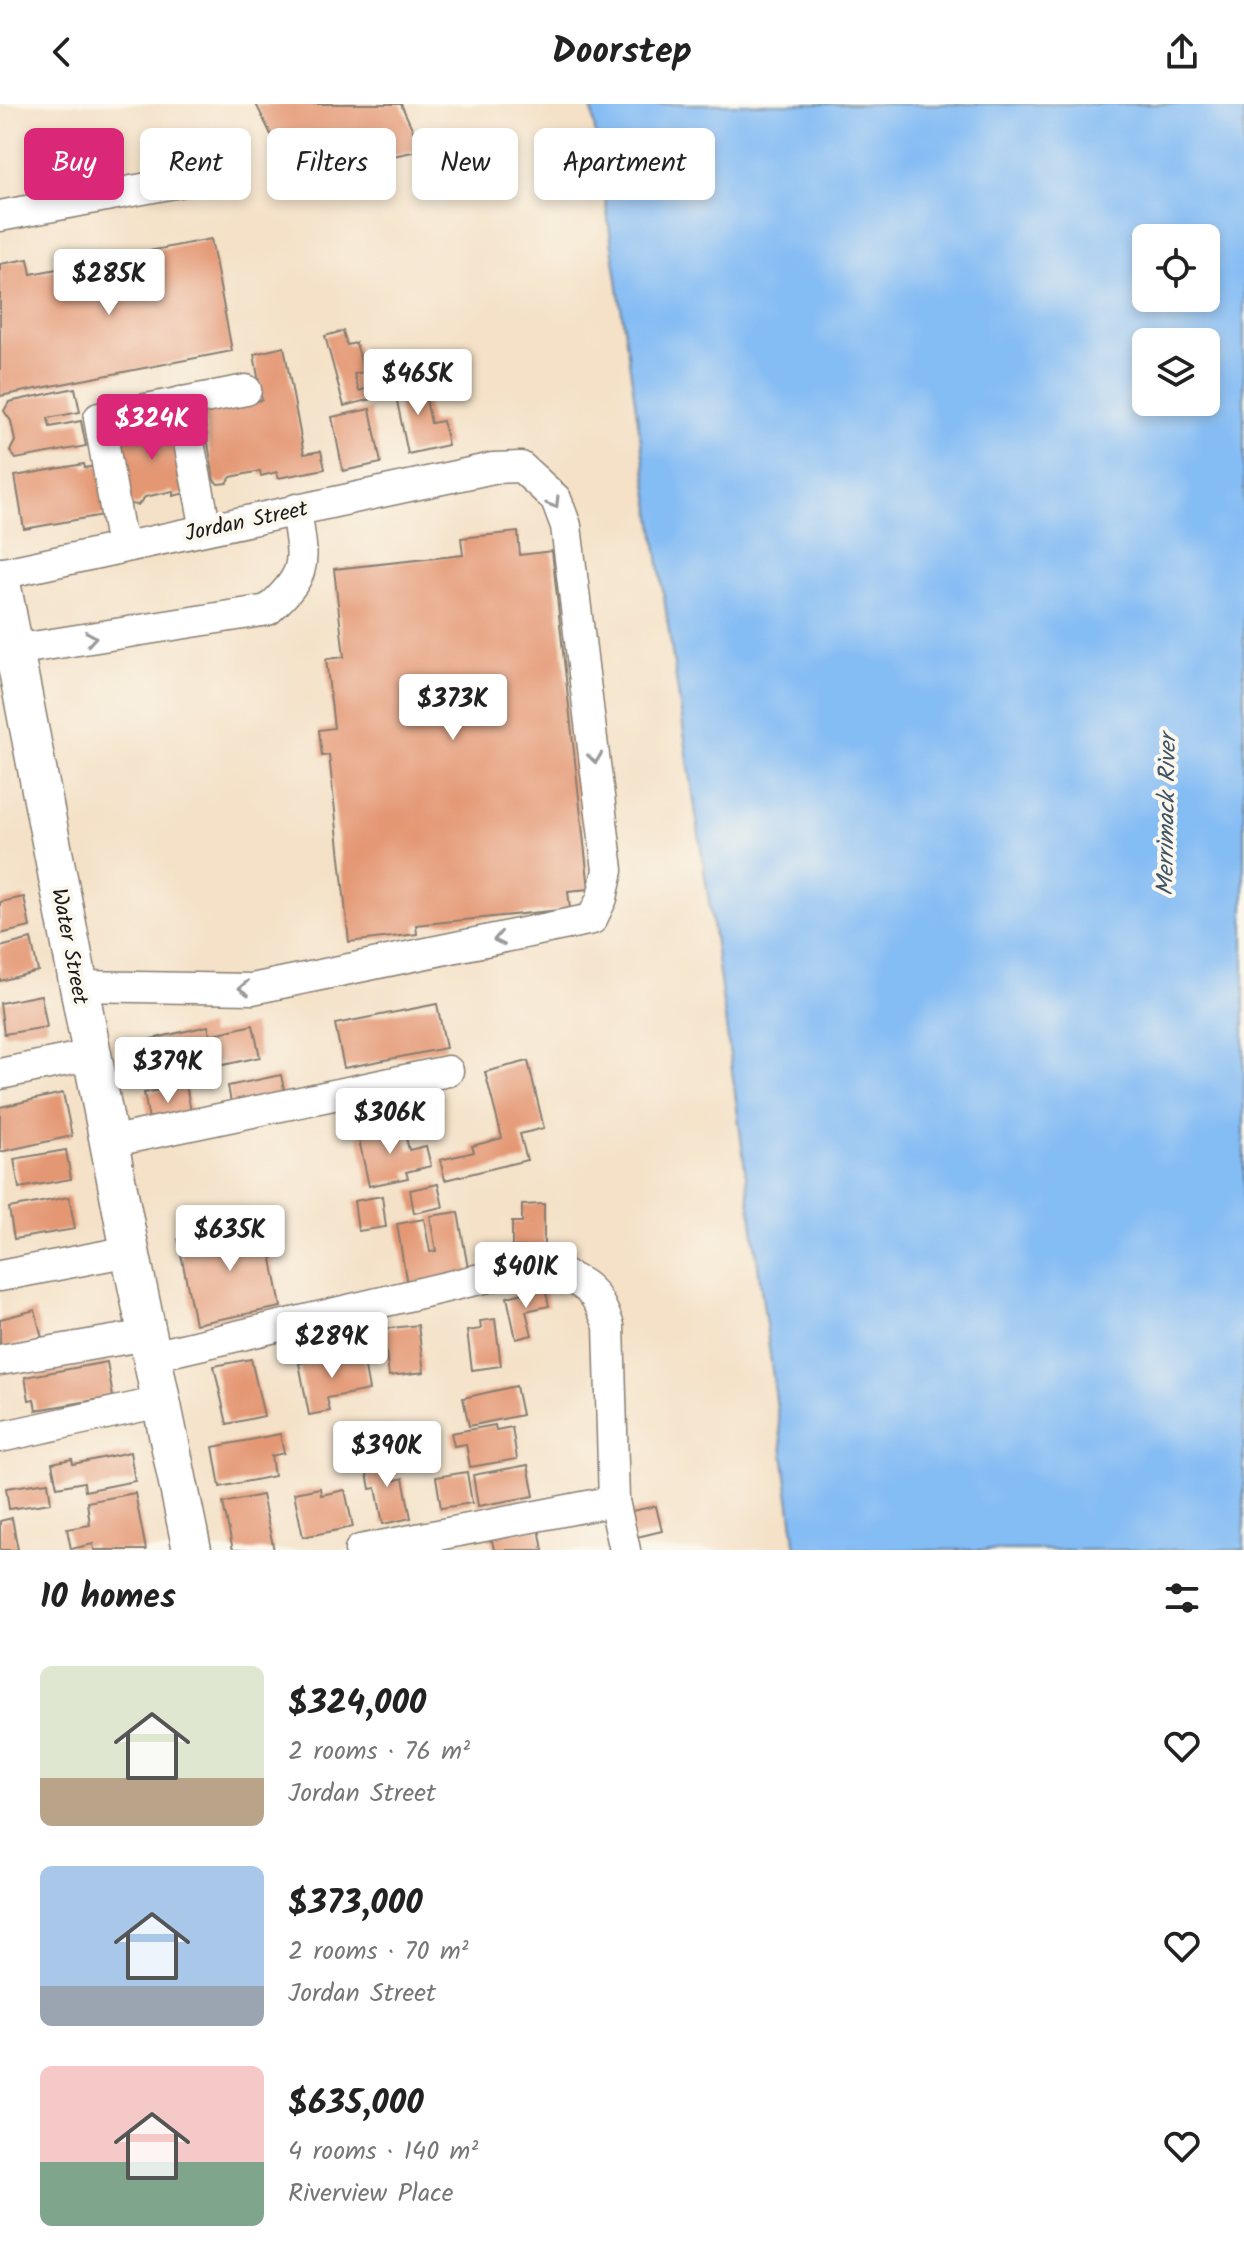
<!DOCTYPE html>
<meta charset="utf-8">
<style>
:root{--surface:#fff;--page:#f2f2f2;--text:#222;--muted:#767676;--accent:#db2777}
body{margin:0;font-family:Kalam,sans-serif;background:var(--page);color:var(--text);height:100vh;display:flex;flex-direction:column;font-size:30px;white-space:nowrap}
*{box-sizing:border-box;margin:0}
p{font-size:26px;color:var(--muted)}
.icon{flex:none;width:44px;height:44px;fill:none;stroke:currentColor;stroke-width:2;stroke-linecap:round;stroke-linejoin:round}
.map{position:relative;height:1446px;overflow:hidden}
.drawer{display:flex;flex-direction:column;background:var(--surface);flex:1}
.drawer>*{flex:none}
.hud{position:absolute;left:24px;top:24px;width:800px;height:72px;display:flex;gap:16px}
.buttons{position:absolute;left:1132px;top:120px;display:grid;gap:16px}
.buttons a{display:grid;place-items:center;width:88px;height:88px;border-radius:12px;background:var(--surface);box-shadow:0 4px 12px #0003;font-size:40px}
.price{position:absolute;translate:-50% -68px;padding:0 18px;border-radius:8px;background:#fff;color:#222;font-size:26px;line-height:52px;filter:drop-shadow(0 2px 4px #0008)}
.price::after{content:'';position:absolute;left:50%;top:48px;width:24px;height:18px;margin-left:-12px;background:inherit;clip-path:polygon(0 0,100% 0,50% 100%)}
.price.selected{background:var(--accent);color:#fff}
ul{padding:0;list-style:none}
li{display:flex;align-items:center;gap:24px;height:200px;padding:0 40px}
li span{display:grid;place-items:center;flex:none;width:224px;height:160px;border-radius:12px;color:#555}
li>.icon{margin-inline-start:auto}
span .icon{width:96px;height:96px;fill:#fffc;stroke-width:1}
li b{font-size:34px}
h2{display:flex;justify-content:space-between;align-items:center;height:96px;padding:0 40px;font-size:34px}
.tag{padding:0 28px;border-radius:12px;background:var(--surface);box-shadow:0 4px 12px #0003;font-size:28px;line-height:72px}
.tag.selected{background:var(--accent);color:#fff}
header{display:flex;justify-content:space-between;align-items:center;height:104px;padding:0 40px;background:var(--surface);font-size:36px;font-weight:700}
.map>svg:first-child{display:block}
.water{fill:#84bcf4;stroke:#506c88;stroke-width:2;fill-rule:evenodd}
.building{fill:#e49773}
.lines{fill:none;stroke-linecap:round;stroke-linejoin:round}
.minor-casing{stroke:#887e72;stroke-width:33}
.major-casing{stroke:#887e72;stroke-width:41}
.minor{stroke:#fff;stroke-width:30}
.major{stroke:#fff;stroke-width:38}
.oneway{stroke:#999}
.labels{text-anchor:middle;stroke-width:8;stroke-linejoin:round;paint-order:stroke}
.street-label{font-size:22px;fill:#1c1c1c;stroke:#fbf7ec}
.water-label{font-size:24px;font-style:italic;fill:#405468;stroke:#fbf7ec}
</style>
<header><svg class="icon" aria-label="back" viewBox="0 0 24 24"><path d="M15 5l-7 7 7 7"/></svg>Doorstep<svg class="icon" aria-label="share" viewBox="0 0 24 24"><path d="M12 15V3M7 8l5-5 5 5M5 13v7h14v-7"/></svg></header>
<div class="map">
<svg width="1244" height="1446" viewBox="0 0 1244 1446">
<rect width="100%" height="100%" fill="#fbf7ec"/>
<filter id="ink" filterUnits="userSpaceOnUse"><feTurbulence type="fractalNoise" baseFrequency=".0125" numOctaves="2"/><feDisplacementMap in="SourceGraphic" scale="16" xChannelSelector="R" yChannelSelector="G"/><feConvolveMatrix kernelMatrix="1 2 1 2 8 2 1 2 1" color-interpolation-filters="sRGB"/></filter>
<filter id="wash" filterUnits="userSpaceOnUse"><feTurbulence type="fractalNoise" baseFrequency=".006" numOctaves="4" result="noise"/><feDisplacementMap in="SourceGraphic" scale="32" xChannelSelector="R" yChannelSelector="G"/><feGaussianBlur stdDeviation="1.8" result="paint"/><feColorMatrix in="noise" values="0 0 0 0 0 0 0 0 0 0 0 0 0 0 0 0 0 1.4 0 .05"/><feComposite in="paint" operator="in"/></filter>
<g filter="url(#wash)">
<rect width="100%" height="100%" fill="#f4e1c7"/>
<path class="water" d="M591,0H1244V1446H796L714,832ZM1146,134H1206V194H1146ZM1146,238H1206V298H1146Z"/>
<g id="blocks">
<g class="building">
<polygon points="256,0 401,0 422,46 292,73"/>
<polygon points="211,135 232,247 0,292 0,160 28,155 31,170"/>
<polygon points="343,227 347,241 356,239 364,268 354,270 359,287 368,284 372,295 344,302 325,232"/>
<polygon points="284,243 304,350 321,347 325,365 278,374 277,368 261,372 260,367 231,373 227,379 218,380 214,376 203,308 262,296 254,250"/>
<polygon points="421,272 431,319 443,317 448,341 408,350 393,278"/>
<polygon points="75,284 80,308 48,314 50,323 81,317 86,342 16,355 10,347 15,337 11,317 4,307 9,298"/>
<polygon points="370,305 381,359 343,367 332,313"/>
<polygon points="176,318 190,388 173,392 173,387 145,393 138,401 130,400 127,396 115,329"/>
<polygon points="84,360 85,364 100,361 109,410 24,425 15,372"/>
<polygon points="518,428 520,451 552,447 589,785 568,787 570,805 416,821 417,830 349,838 329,651 322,652 319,626 334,624 326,555 344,553 334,465 463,451 461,434"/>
<polygon points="24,793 30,823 0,830 0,798"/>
<polygon points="31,835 38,867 0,877 0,843"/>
<polygon points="41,891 47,923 4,930 0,899"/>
<polygon points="437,900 446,944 344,964 335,920"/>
<polygon points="253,921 260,953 223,961 222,957 133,977 125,941 208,922 210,931"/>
<polygon points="528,957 544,1024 520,1030 527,1056 445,1076 440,1056 474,1048 472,1042 502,1034 485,968"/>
<polygon points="281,971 287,999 233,1010 228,982"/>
<polygon points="186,981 192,1013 150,1021 144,989"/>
<polygon points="63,989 72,1032 0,1048 0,1003"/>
<polygon points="403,1021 409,1046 426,1042 431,1062 406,1068 408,1074 369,1082 358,1031"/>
<polygon points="66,1046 71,1075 19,1084 14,1055"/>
<polygon points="438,1080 443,1103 414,1109 410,1086"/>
<polygon points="382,1092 386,1123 358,1127 354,1097"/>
<polygon points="69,1093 75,1125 14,1135 9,1104"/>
<polygon points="544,1100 544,1160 524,1160 524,1143 512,1143 512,1118 522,1118 522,1101"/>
<polygon points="458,1108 469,1170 407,1181 397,1120 424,1115 430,1148 436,1147 430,1112"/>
<polygon points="265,1118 281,1203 195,1220 178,1135"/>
<polygon points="545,1184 549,1202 526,1207 532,1231 516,1235 507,1193"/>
<polygon points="35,1206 42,1234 0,1244 0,1215"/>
<polygon points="495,1215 501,1262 472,1266 467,1227 481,1225 480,1217"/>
<polygon points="418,1221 424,1268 389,1272 383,1225"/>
<polygon points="362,1248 369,1286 327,1294 330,1307 309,1311 299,1259"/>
<polygon points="251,1255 264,1312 227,1320 214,1262"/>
<polygon points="107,1258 113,1293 36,1306 34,1295 29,1296 25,1273"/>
<polygon points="516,1282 522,1311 469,1322 463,1294"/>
<polygon points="495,1321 496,1326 512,1323 517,1355 470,1363 466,1340 454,1342 451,1329"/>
<polygon points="280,1330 284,1349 271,1352 274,1372 220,1383 213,1343"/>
<polygon points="130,1348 135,1377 85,1387 84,1378 57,1383 52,1359 72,1355 73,1360"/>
<polygon points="387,1349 393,1377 403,1374 411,1414 383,1420 376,1384 370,1385 364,1353"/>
<polygon points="528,1361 534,1392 478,1402 473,1371"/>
<polygon points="467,1368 472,1399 441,1404 436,1373"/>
<polygon points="48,1378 51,1399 9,1405 6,1384"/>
<polygon points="320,1384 321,1391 345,1386 353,1423 303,1433 294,1389"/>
<polygon points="135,1389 146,1446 94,1446 93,1440 71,1445 67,1425 90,1421 87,1398"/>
<polygon points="262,1391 274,1446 233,1446 223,1399"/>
<polygon points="656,1402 662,1427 633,1434 627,1408"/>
<polygon points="12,1414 18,1446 0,1446 0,1417"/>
<polygon points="539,1424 543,1446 494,1446 491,1432"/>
</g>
</g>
</g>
<g filter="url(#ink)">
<use href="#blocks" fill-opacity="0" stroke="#887e72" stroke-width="2"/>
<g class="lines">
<defs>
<g id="minor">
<polyline points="0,112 227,69"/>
<polyline points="181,298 206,425"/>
<polyline points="122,443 99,314 246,286"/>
<polyline points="0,470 493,364 521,363 556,395 566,422 608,766 602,794 592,815 252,885 79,882"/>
<path d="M14,546L268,506C311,467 303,458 296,405"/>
<polyline points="0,970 92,951"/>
<polyline points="109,1038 448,967"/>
<polyline points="0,1172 130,1147"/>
<path d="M152,1252L540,1161C581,1179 593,1177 609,1222L614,1397L625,1446"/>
<polyline points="0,1256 148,1231"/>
<polyline points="0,1333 161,1298"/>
<polyline points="360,1446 614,1397"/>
</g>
<polyline id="major" points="0,473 130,1147 192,1446"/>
</defs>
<use href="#minor" class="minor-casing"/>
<use href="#major" class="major-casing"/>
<use href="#minor" class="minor"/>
<use href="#major" class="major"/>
</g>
<defs><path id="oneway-chevron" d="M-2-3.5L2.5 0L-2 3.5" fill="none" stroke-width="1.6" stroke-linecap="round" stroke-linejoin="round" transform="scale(2)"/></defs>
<g class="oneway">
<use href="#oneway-chevron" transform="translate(554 399) rotate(59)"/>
<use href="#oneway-chevron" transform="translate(91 534) rotate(-9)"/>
<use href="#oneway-chevron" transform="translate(595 654) rotate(83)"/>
<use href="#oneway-chevron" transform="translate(499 835) rotate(168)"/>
<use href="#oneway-chevron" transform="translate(244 884) rotate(178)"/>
</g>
</g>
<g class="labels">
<g class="street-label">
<text transform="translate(246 416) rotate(-12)" y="8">Jordan Street</text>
<text transform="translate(71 842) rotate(79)" y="8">Water Street</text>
</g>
<g class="water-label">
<text transform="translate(1166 711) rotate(-89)" y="8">Merrimack River</text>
</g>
</g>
</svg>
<div class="buttons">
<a><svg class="icon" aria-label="locate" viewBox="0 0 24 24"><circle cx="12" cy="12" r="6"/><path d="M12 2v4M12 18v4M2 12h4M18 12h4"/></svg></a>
<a><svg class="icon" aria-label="layers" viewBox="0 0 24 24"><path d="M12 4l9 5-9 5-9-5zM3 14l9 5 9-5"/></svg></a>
</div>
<b class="price" style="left:109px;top:213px">$285K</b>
<b class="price" style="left:418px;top:313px">$465K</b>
<b class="price selected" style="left:152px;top:358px">$324K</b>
<b class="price" style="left:453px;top:638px">$373K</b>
<b class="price" style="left:168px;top:1001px">$379K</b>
<b class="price" style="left:390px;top:1052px">$306K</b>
<b class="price" style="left:230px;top:1169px">$635K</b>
<b class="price" style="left:526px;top:1206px">$401K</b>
<b class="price" style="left:332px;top:1276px">$289K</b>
<b class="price" style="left:387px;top:1385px">$390K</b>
<div class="hud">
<a class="tag selected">Buy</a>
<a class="tag">Rent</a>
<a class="tag">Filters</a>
<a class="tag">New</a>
<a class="tag">Apartment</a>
</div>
</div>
<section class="drawer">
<h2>10 homes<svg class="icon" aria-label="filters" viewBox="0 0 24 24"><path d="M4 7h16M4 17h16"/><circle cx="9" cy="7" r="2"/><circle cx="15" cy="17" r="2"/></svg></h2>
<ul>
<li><span style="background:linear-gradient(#dfe7d0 70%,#b9a48a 0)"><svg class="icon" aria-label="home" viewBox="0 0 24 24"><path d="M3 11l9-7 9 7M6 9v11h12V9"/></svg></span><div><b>$324,000</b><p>2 rooms · 76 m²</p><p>Jordan Street</p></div><svg class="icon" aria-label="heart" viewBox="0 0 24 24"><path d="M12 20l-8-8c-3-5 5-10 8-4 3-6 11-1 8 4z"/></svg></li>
<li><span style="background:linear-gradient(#a9c7e8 75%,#9aa5b1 0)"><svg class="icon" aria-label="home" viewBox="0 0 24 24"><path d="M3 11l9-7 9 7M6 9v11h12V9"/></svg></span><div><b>$373,000</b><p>2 rooms · 70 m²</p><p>Jordan Street</p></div><svg class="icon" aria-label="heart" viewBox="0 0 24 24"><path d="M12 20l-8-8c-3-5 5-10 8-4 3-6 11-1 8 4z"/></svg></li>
<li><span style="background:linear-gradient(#f6c9c9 60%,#7fa58c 0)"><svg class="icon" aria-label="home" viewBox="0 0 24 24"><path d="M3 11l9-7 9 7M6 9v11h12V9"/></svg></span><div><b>$635,000</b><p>4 rooms · 140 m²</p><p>Riverview Place</p></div><svg class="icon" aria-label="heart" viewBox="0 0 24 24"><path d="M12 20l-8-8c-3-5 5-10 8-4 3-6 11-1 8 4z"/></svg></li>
</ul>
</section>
